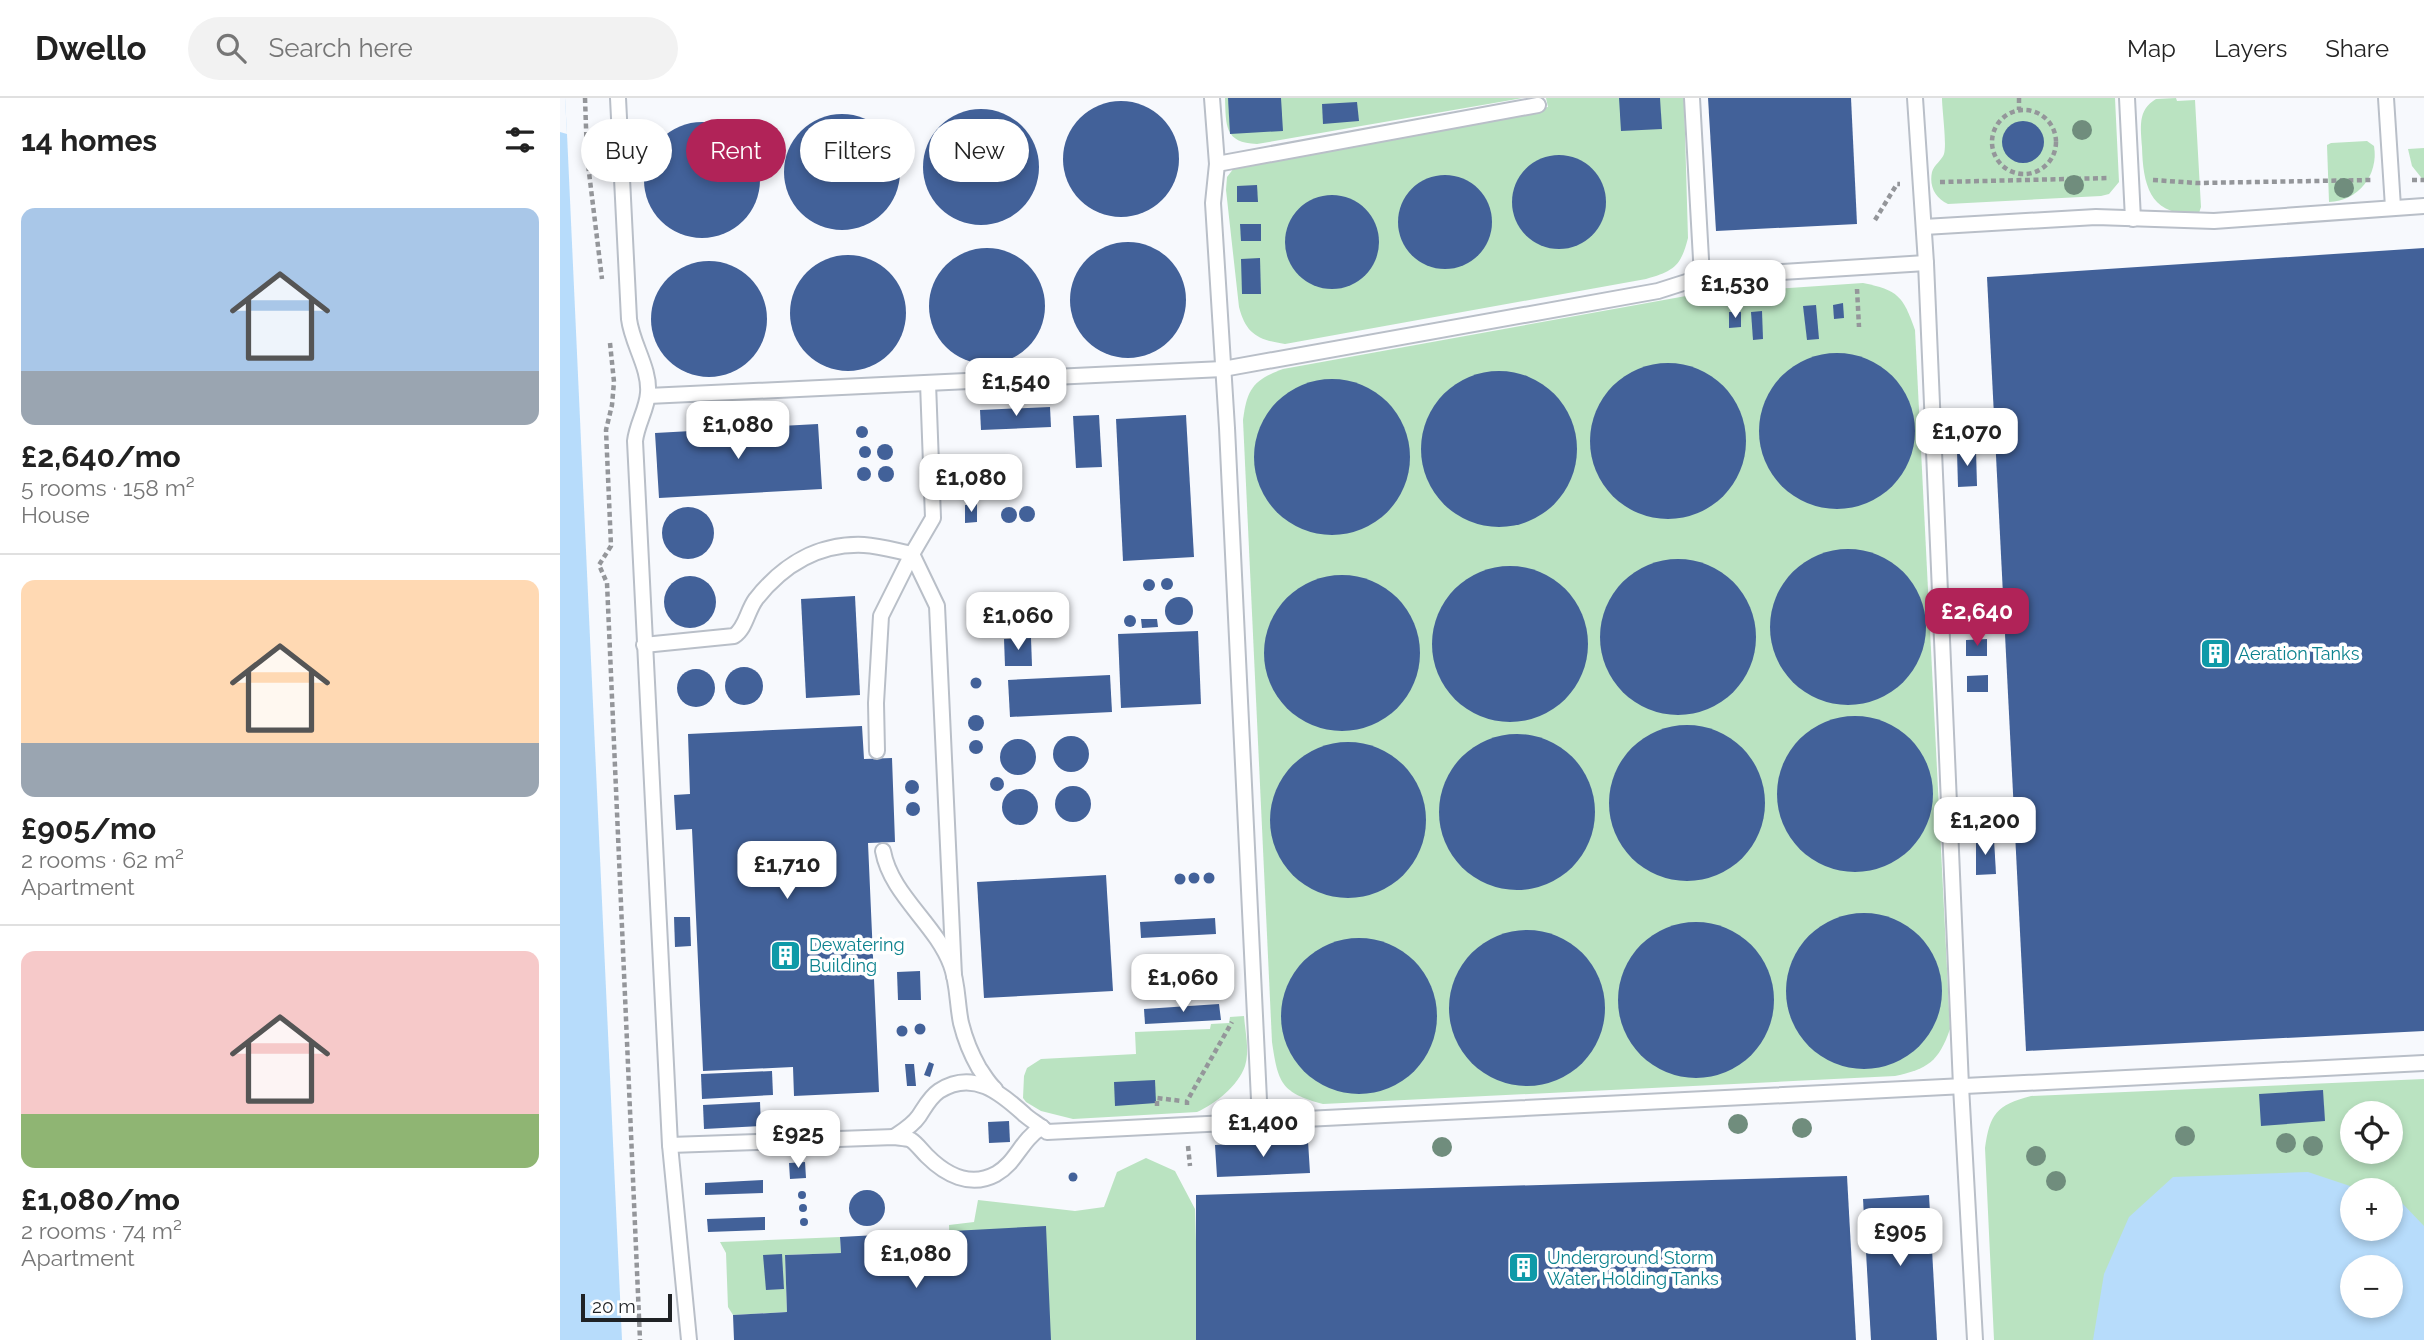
<!DOCTYPE html>
<meta charset="utf-8">
<style>
:root{--surface:#fff;--page:#f2f2f2;--text:#222;--muted:#767676;--line:#e0e0e0;--accent:#b12358}
body{margin:0;font-family:Raleway,sans-serif;background:var(--page);color:var(--text);height:100vh;display:flex;flex-direction:column;font-size:26px;white-space:nowrap}
*{box-sizing:border-box;margin:0}
p{font-size:23px;color:var(--muted)}
.icon{flex:none;width:38px;height:38px;fill:none;stroke:currentColor;stroke-width:2;stroke-linecap:round;stroke-linejoin:round}
.map{position:relative;flex:1;overflow:hidden}
.sheet{display:flex;flex-direction:column;background:var(--surface);width:560px}
.sheet>*{flex:none}
.hud{position:absolute;left:21px;top:21px;width:665px;height:63px;display:flex;gap:14px}
.buttons{position:absolute;left:1780px;top:1003px;display:grid;gap:14px}
.buttons a{display:grid;place-items:center;width:63px;height:63px;border-radius:50%;background:var(--surface);box-shadow:0 4px 10px #0003;font-size:35px}
.scale{position:absolute;left:21px;bottom:18px;width:91px;box-sizing:border-box;padding-left:7px;border:4px solid #1f2225;border-top:0;font-size:19px;line-height:24px;white-space:nowrap;color:#1f2225;-webkit-text-stroke:5px #fff;paint-order:stroke}
.price{position:absolute;translate:-50% -60px;padding:0 16px;border-radius:14px;background:#fff;color:#222;font-size:23px;line-height:46px;filter:drop-shadow(0 2px 4px #0008)}
.price::after{content:'';position:absolute;left:50%;top:42px;width:21px;height:16px;margin-left:-10px;background:inherit;clip-path:polygon(0 0,100% 0,50% 100%)}
.price.current{background:var(--accent);color:#fff}
ul{padding:0;list-style:none}
li{display:grid;align-content:center;gap:14px;height:371px;padding:0 21px}
li+li{border-top:2px solid var(--line)}
li span{display:grid;place-items:center;height:217px;border-radius:14px;color:#555}
li>.icon{margin-inline-start:auto}
span .icon{width:126px;height:126px;fill:#fffc;stroke-width:1}
li b{font-size:30px}
h2{display:flex;justify-content:space-between;align-items:center;height:84px;padding:0 21px;font-size:30px}
.chip{padding:0 24px;border-radius:32px;background:var(--surface);box-shadow:0 4px 10px #0003;font-size:24px;line-height:63px}
.chip.current{background:var(--accent);color:#fff}
header{display:flex;align-items:center;gap:42px;box-sizing:border-box;height:98px;padding:0 35px;background:var(--surface);border-bottom:2px solid var(--line)}
header strong{font-size:33px}
nav{display:flex;gap:38px;margin-inline-start:auto;font-size:24px}
.search{width:490px;height:63px;background:var(--page);display:flex;align-items:center;gap:18px;box-sizing:border-box;padding:0 24px;border-radius:38px;color:var(--muted);font-size:26px}
main{display:flex;flex:1;min-height:0}
.map>svg:first-child{display:block}
.green{fill:#bae3c1;fill-rule:evenodd}
.water{fill:#b7dcfb;fill-rule:evenodd}
.pier{fill:#f7f9fd}
.building{fill:#426199}
.lines{fill:none;stroke-linecap:round;stroke-linejoin:round}
.lane-casing{stroke:#b9bfc8;stroke-width:18}
.path{stroke:#94969a;stroke-width:4.5;stroke-dasharray:5 3.5;stroke-linecap:butt}
.lane{stroke:#fff;stroke-width:14}
.tree{fill:#708d7d}
.labels{text-anchor:middle;stroke-width:7;stroke-linejoin:round;paint-order:stroke}
.culture-label{font-size:18px;fill:#0d838f;stroke:#fff;text-anchor:start}
</style>
<header>
<strong>Dwello</strong>
<div class="search"><svg class="icon" aria-label="search" viewBox="0 0 24 24"><circle cx="10" cy="10" r="6"/><path d="M15 15l6 6"/></svg>Search here</div>
<nav><a>Map</a><a>Layers</a><a>Share</a></nav>
</header>
<main>
<section class="sheet">
<h2>14 homes<svg class="icon" aria-label="filters" viewBox="0 0 24 24"><path d="M4 7h16M4 17h16"/><circle cx="9" cy="7" r="2"/><circle cx="15" cy="17" r="2"/></svg></h2>
<ul>
<li><span style="background:linear-gradient(#a9c7e8 75%,#9aa5b1 0)"><svg class="icon" aria-label="home" viewBox="0 0 24 24"><path d="M3 11l9-7 9 7M6 9v11h12V9"/></svg></span><div><b>£2,640/mo</b><p>5 rooms · 158 m²</p><p>House</p></div></li>
<li><span style="background:linear-gradient(#ffd9b3 75%,#9aa5b1 0)"><svg class="icon" aria-label="home" viewBox="0 0 24 24"><path d="M3 11l9-7 9 7M6 9v11h12V9"/></svg></span><div><b>£905/mo</b><p>2 rooms · 62 m²</p><p>Apartment</p></div></li>
<li><span style="background:linear-gradient(#f6c9c9 75%,#8fb573 0)"><svg class="icon" aria-label="home" viewBox="0 0 24 24"><path d="M3 11l9-7 9 7M6 9v11h12V9"/></svg></span><div><b>£1,080/mo</b><p>2 rooms · 74 m²</p><p>Apartment</p></div></li>
</ul>
</section>
<div class="map">
<svg width="1864" height="1242" viewBox="0 0 1864 1242">
<rect width="100%" height="100%" fill="#f7f9fd"/>
<g class="green">
<path d="M665,0H963L697,46C664,45 666,27 665,0Z"/>
<path d="M986,0H1124L1128,140C1121,168 1114,173 1086,181L725,246C698,242 686,236 679,209L666,92L667,79L674,70L988,9Z"/>
<path d="M1382,0H1555L1559,84L1549,96L1541,98L1388,106C1375,100 1369,88 1372,74C1374,67 1382,62 1384,56C1387,46 1382,12 1382,0Z"/>
<path d="M1616,0L1617,3L1635,2L1641,109L1639,115C1591,120 1583,89 1582,49C1581,30 1577,12 1596,1Z"/>
<path d="M1807,43L1814,48C1819,77 1798,103 1769,104L1767,47L1771,45Z"/>
<polygon points="1864,50 1864,83 1852,68 1848,51"/>
<path d="M1303,185C1338,192 1343,198 1355,232L1390,931C1379,963 1368,971 1335,978L763,1006C721,995 718,985 712,944L683,322C687,291 693,282 723,271L1137,196Z"/>
<path d="M684,918C685,933 690,953 685,968C678,988 655,1006 637,1014L513,1021L481,1013L466,1004L463,1000L464,978L467,970L481,961L576,956L575,934L650,931L651,926L669,925L670,919Z"/>
<path d="M1864,981V1242H1434L1425,1050C1430,1016 1436,1007 1471,998ZM1792,1015H1830V1054H1792ZM1792,1092H1830V1130H1792ZM1792,1169H1830V1208H1792Z"/>
<polygon points="586,1060 615,1073 635,1111 639,1242 393,1242 389,1127 414,1124 418,1102 515,1113 544,1109 557,1074"/>
<polygon points="280,1139 281,1155 225,1157 227,1214 173,1217 168,1209 166,1155 160,1144"/>
</g>
<g class="water">
<polygon points="0,0 5,0 7,36 62,1242 0,1242"/>
<path d="M1748,1074L1802,1092H1792V1130H1830L1831,1101L1842,1105L1864,1128V1242H1533L1544,1176L1569,1119L1613,1079ZM1792,1169H1830V1208H1792Z"/>
</g>
<polygon class="pier" points="0,0 5,0 7,36 0,34"/>
<g class="building">
<polygon points="668,0 721,0 723,33 670,36"/>
<polygon points="1059,0 1100,0 1102,31 1061,33"/>
<polygon points="1148,0 1291,0 1297,126 1156,133"/>
<circle cx="561" cy="61" r="58"/>
<polygon points="797,4 799,23 763,26 762,6"/>
<circle cx="421" cy="69" r="58"/>
<circle cx="282" cy="74" r="58"/>
<circle cx="1463" cy="44" r="21"/>
<circle cx="142" cy="82" r="58"/>
<circle cx="999" cy="104" r="47"/>
<circle cx="885" cy="124" r="47"/>
<polygon points="697,87 698,104 677,104 677,88"/>
<circle cx="772" cy="144" r="47"/>
<polygon points="680,126 701,126 701,143 681,143"/>
<circle cx="568" cy="202" r="58"/>
<circle cx="427" cy="208" r="58"/>
<polygon points="1864,150 1864,933 1466,953 1427,179"/>
<circle cx="288" cy="215" r="58"/>
<polygon points="700,160 701,196 682,196 681,161"/>
<circle cx="149" cy="221" r="58"/>
<polygon points="1283,205 1284,220 1274,221 1273,207"/>
<polygon points="1256,207 1259,241 1247,242 1243,208"/>
<polygon points="1202,213 1203,241 1193,242 1191,214"/>
<polygon points="1169,214 1181,214 1181,229 1169,230"/>
<circle cx="1277" cy="333" r="78"/>
<circle cx="1108" cy="343" r="78"/>
<circle cx="939" cy="351" r="78"/>
<circle cx="772" cy="359" r="78"/>
<polygon points="490,309 491,329 421,332 420,312"/>
<polygon points="539,317 542,369 516,370 513,318"/>
<polygon points="626,317 634,459 563,463 556,321"/>
<polygon points="258,326 262,391 99,400 95,335"/>
<circle cx="302" cy="334" r="6"/>
<circle cx="325" cy="354" r="8"/>
<circle cx="305" cy="354" r="6"/>
<polygon points="1416,352 1417,388 1398,389 1397,353"/>
<circle cx="326" cy="376" r="8"/>
<circle cx="304" cy="376" r="7"/>
<polygon points="417,406 417,424 405,425 405,407"/>
<circle cx="467" cy="416" r="8"/>
<circle cx="449" cy="417" r="8"/>
<circle cx="128" cy="435" r="26"/>
<circle cx="1288" cy="529" r="78"/>
<circle cx="1118" cy="539" r="78"/>
<circle cx="950" cy="546" r="78"/>
<circle cx="782" cy="555" r="78"/>
<circle cx="130" cy="504" r="26"/>
<circle cx="607" cy="486" r="6"/>
<circle cx="589" cy="487" r="6"/>
<polygon points="295,498 300,597 246,600 241,501"/>
<circle cx="619" cy="513" r="14"/>
<circle cx="480" cy="515" r="8"/>
<circle cx="445" cy="516" r="8"/>
<circle cx="570" cy="523" r="6"/>
<polygon points="581,521 597,521 598,529 582,530"/>
<polygon points="638,533 641,606 561,610 558,536"/>
<polygon points="471,540 472,568 445,568 444,541"/>
<polygon points="1427,541 1427,558 1406,558 1406,542"/>
<circle cx="184" cy="588" r="19"/>
<circle cx="136" cy="590" r="19"/>
<polygon points="550,577 552,614 450,619 448,582"/>
<polygon points="1428,577 1428,594 1407,594 1407,578"/>
<circle cx="416" cy="585" r="5.5"/>
<circle cx="416" cy="625" r="8"/>
<circle cx="1295" cy="696" r="78"/>
<circle cx="1127" cy="705" r="78"/>
<polygon points="302,628 304,661 332,660 335,744 308,745 319,994 234,998 233,969 143,973 132,731 116,732 114,697 130,696 128,636"/>
<circle cx="957" cy="714" r="78"/>
<circle cx="511" cy="656" r="18"/>
<circle cx="458" cy="659" r="18"/>
<circle cx="416" cy="649" r="7"/>
<circle cx="788" cy="722" r="78"/>
<circle cx="437" cy="686" r="7"/>
<circle cx="352" cy="689" r="7"/>
<circle cx="513" cy="706" r="18"/>
<circle cx="460" cy="709" r="18"/>
<circle cx="353" cy="711" r="7"/>
<polygon points="1416,741 1434,741 1436,776 1416,777"/>
<circle cx="634" cy="780" r="5.5"/>
<circle cx="649" cy="780" r="5.5"/>
<circle cx="620" cy="781" r="5.5"/>
<polygon points="546,777 553,893 424,900 417,784"/>
<circle cx="1304" cy="893" r="78"/>
<polygon points="114,819 130,819 131,848 115,849"/>
<polygon points="655,820 656,836 581,840 580,824"/>
<circle cx="1136" cy="902" r="78"/>
<circle cx="967" cy="910" r="78"/>
<circle cx="799" cy="918" r="78"/>
<polygon points="657,863 658,879 583,884 582,868"/>
<polygon points="360,873 361,902 338,902 337,874"/>
<polygon points="659,906 661,922 585,926 584,911"/>
<circle cx="360" cy="931" r="5.5"/>
<circle cx="342" cy="933" r="5.5"/>
<polygon points="369,964 374,966 370,979 364,977"/>
<polygon points="345,966 354,966 356,988 347,988"/>
<polygon points="212,973 213,997 142,1001 141,976"/>
<polygon points="595,982 596,1005 555,1008 554,984"/>
<polygon points="1763,992 1765,1023 1701,1028 1699,996"/>
<polygon points="200,1004 201,1028 144,1031 143,1007"/>
<polygon points="449,1023 450,1044 429,1045 428,1024"/>
<polygon points="748,1043 750,1075 657,1079 655,1047"/>
<polygon points="245,1064 246,1080 230,1081 229,1065"/>
<circle cx="513" cy="1079" r="4.5"/>
<polygon points="1287,1078 1296,1242 636,1242 636,1097"/>
<polygon points="203,1082 203,1095 145,1097 145,1085"/>
<circle cx="307" cy="1110" r="18"/>
<circle cx="242" cy="1097" r="4"/>
<polygon points="1369,1097 1377,1242 1311,1242 1303,1101"/>
<circle cx="243" cy="1110" r="4"/>
<polygon points="205,1119 205,1132 148,1134 147,1121"/>
<circle cx="244" cy="1124" r="4"/>
<polygon points="486,1128 491,1242 174,1242 173,1217 227,1214 225,1157 281,1155 280,1139"/>
<polygon points="222,1156 224,1191 206,1192 203,1157"/>
</g>
<g class="lines">
<defs>
<g id="lane">
<path d="M58,0L69,221C72,246 90,270 88,295C87,311 77,326 75,343L110,1047L129,1242"/>
<polyline points="652,0 657,66 653,105 667,330 700,1023"/>
<polyline points="1132,0 1142,179"/>
<polyline points="1355,0 1366,165 1401,988 1415,1242"/>
<polyline points="1567,0 1573,121"/>
<polyline points="1826,0 1833,109"/>
<polyline points="657,66 978,7"/>
<polyline points="1364,129 1536,119 1654,123 1864,108"/>
<polyline points="88,298 663,271 1098,193 1142,179 1366,165"/>
<polyline points="352,456 377,508 394,878"/>
<path d="M84,547L174,538C186,530 187,513 196,501C223,467 259,445 304,447C320,448 337,453 352,456L373,420L368,285"/>
<polyline points="317,653 316,605 321,518 352,456"/>
<path d="M323,753C331,797 376,826 391,867C398,885 397,906 401,925C405,941 411,956 419,970C424,977 428,985 435,991"/>
<path d="M334,1039C343,1033 353,1027 359,1018C365,1009 370,999 379,993C413,971 441,995 465,1017C472,1023 480,1027 487,1034L1864,965"/>
<path d="M110,1047L334,1039C339,1040 347,1040 351,1042C356,1045 362,1053 367,1058C385,1076 410,1090 436,1076C457,1064 460,1043 482,1029"/>
</g>
</defs>
<use href="#lane" class="lane-casing"/>
<g class="path">
<polyline points="25,0 27,58 42,181"/>
<polyline points="1459,0 1459,12"/>
<circle cx="1464" cy="44" r="32"/>
<polyline points="1593,82 1637,85 1812,82"/>
<polyline points="1852,82 1864,82"/>
<polyline points="1380,84 1550,80"/>
<polyline points="1315,122 1337,86 1340,86"/>
<polyline points="1297,191 1299,229"/>
<polyline points="50,245 54,284 52,307 46,332 51,448 39,467 47,485 80,1242"/>
<polyline points="627,1007 627,1003 672,924"/>
<polyline points="597,1008 597,1000 622,1003"/>
<polyline points="628,1048 630,1068"/>
</g>
<use href="#lane" class="lane"/>
</g>
<g class="tree">
<circle cx="1522" cy="32" r="10"/>
<circle cx="1514" cy="87" r="10"/>
<circle cx="1784" cy="90" r="10"/>
<circle cx="1178" cy="1026" r="10"/>
<circle cx="1242" cy="1030" r="10"/>
<circle cx="1625" cy="1038" r="10"/>
<circle cx="1726" cy="1045" r="10"/>
<circle cx="1753" cy="1048" r="10"/>
<circle cx="882" cy="1049" r="10"/>
<circle cx="1476" cy="1058" r="10"/>
<circle cx="1496" cy="1083" r="10"/>
</g>
<defs>
<symbol id="building-square" viewBox="-11 -11 22 22"><rect x="-9" y="-9" width="18" height="18" rx="4" fill="#0f9aa8" stroke="#fff"/><path d="M-4-6H4V6H1V3H-1V6H-4ZM-2.5-4.3h1.7v1.8h-1.7ZM.8-4.3h1.7v1.8H.8ZM-2.5-1h1.7V.8h-1.7ZM.8-1h1.7V.8H.8Z" fill="#fff"/></symbol>
</defs>
<g fill-rule="evenodd">
<use href="#building-square" x="1638" y="538" width="35" height="35"/>
<use href="#building-square" x="208" y="840" width="35" height="35"/>
<use href="#building-square" x="946" y="1152" width="35" height="35"/>
</g>
<g class="labels">
<g class="culture-label">
<text x="1678" y="562">Aeration Tanks</text>
<text x="249" y="853">Dewatering<tspan x="249" dy="21">Building</tspan></text>
<text x="987" y="1166">Underground Storm<tspan x="987" dy="21">Water Holding Tanks</tspan></text>
</g>
</g>
</svg>
<div class="buttons">
<a><svg class="icon" aria-label="locate" viewBox="0 0 24 24"><circle cx="12" cy="12" r="6"/><path d="M12 2v4M12 18v4M2 12h4M18 12h4"/></svg></a>
<a>+</a>
<a>−</a>
</div>
<div class="scale">20 m</div>
<b class="price" style="left:1175px;top:222px">£1,530</b>
<b class="price" style="left:456px;top:320px">£1,540</b>
<b class="price" style="left:178px;top:363px">£1,080</b>
<b class="price" style="left:1407px;top:370px">£1,070</b>
<b class="price" style="left:411px;top:416px">£1,080</b>
<b class="price current" style="left:1417px;top:550px">£2,640</b>
<b class="price" style="left:458px;top:554px">£1,060</b>
<b class="price" style="left:1425px;top:759px">£1,200</b>
<b class="price" style="left:227px;top:803px">£1,710</b>
<b class="price" style="left:623px;top:916px">£1,060</b>
<b class="price" style="left:703px;top:1061px">£1,400</b>
<b class="price" style="left:238px;top:1072px">£925</b>
<b class="price" style="left:1340px;top:1170px">£905</b>
<b class="price" style="left:356px;top:1192px">£1,080</b>
<div class="hud">
<a class="chip">Buy</a>
<a class="chip current">Rent</a>
<a class="chip">Filters</a>
<a class="chip">New</a>
</div>
</div>
</main>
